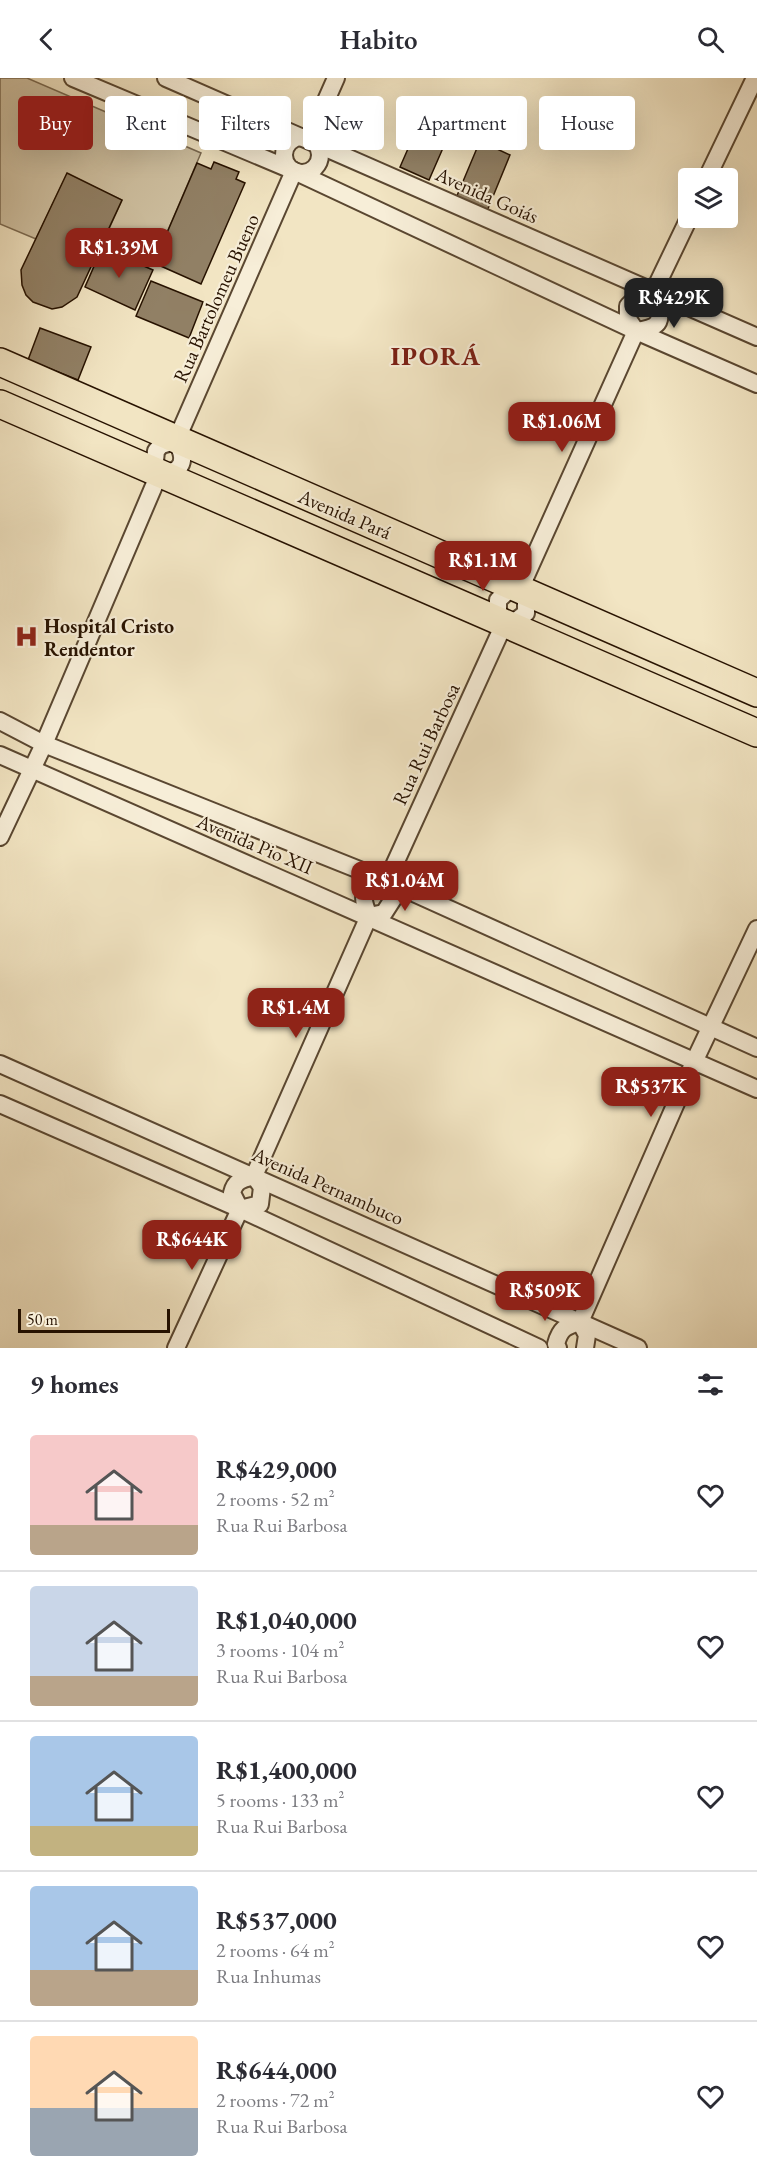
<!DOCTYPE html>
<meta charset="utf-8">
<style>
:root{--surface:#fff;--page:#f7f7f7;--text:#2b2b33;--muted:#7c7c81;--line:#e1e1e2;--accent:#8f2418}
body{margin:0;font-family:"EB Garamond",serif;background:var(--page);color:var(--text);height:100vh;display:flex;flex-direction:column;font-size:22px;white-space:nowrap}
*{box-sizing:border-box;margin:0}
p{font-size:20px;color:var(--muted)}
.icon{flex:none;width:33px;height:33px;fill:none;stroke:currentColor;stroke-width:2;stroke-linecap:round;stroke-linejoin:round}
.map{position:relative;height:1270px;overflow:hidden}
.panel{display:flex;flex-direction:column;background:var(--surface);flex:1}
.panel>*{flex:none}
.top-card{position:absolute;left:18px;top:18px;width:722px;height:54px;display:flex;gap:12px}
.controls{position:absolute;left:678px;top:90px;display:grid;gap:12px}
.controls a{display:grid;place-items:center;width:60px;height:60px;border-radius:6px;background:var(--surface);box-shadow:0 6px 24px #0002;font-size:30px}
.scale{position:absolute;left:18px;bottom:15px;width:152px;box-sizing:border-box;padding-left:6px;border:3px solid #271200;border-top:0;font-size:16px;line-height:21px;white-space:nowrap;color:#271200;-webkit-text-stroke:4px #f7eed8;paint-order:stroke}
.price{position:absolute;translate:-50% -51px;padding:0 14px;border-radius:12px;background:var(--accent);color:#fff;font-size:20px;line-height:39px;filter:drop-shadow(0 2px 3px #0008)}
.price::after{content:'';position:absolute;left:50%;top:36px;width:18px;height:14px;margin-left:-9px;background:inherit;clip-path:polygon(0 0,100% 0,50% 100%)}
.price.selected{background:#222;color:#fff}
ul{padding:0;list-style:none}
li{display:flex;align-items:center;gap:18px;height:150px;padding:0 30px}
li+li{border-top:2px solid var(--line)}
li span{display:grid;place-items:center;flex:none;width:168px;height:120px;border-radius:6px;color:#555}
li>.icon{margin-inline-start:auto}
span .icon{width:72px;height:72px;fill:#fffc;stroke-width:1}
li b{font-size:26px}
h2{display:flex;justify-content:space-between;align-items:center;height:72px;padding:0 30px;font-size:26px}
.tag{padding:0 21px;border-radius:6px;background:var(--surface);box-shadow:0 6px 24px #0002;font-size:21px;line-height:54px}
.tag.selected{background:var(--accent);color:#fff}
header{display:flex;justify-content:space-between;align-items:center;height:78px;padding:0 30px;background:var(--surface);font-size:27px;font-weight:600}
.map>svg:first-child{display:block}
.green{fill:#cfc1a2;stroke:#7b6a51;stroke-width:1.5}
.building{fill:#918065;stroke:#271200;stroke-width:1.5}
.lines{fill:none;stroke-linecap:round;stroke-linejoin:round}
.minor-casing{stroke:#5a4731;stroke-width:20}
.primary-casing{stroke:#271200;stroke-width:30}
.minor{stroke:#f7eed8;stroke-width:16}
.primary{stroke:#f2e5c3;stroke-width:27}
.labels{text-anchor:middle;stroke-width:4.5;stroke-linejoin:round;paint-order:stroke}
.street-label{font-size:20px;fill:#271200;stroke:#f7eed8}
.poi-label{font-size:20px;font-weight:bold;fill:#271200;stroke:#f7eed8;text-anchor:start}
.district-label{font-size:26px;font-weight:bold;letter-spacing:1.5px;fill:#7a1f14;stroke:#f7eed8}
</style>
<header><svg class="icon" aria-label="back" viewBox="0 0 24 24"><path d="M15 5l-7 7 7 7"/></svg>Habito<svg class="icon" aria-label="search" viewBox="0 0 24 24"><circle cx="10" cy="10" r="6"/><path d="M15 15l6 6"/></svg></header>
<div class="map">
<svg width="757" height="1270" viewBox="0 0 757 1270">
<rect width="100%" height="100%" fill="#f2e5c3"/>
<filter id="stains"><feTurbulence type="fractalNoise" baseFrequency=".00333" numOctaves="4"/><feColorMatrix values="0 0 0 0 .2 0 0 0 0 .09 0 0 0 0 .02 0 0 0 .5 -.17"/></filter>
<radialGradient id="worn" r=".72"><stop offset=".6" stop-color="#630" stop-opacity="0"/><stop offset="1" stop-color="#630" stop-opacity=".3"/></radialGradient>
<polygon class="green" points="0,0 27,0 201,75 154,185 104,162 122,122 67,96 36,161 0,146"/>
<g class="building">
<polygon points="421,41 450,54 429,102 400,89"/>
<polygon points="480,63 510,77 487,133 456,120"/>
<polygon points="214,84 239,94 236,101 245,105 201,206 154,185 197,85 211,91"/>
<polygon points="67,95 122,122 77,219 62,229 52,231 33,224 26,217 22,207 21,192"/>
<polygon points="102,170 153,192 135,232 85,209"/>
<polygon points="151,203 203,224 189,260 136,238"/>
<polygon points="40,250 91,269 78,302 28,282"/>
</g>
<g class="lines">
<defs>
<g id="minor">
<polyline points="73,0 294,93 636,253 757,306"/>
<polyline points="166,0 757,259"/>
<circle cx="302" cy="77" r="18"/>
<polyline points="309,61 336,0"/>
<polyline points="707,100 755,0"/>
<path d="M636,253C669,249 659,237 654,213L689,140"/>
<polyline points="636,253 628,241 628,228 637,219 654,213"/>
<polyline points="176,363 294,93"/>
<path d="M160,396C184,394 187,382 176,363"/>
<polyline points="520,511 636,253"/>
<polyline points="504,546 517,542 526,535 526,523 520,511"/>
<polyline points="0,643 44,666 387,803 757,970"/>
<polyline points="0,677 757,1011"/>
<polyline points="0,759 44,666 159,396 155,383 156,373 161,367 176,363"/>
<polyline points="369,838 384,835 393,821 387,803 504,546 498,533 498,522 507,514 520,511"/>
<polyline points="0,986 638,1270"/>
<polyline points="0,1026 240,1131 539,1270"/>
<path d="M240,1131L232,1115C235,1102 243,1101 254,1098L369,838C359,815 363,808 387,803"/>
<polyline points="240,1131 260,1126 262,1109 254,1098"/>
<polyline points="580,1244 694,984 757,851"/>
<polyline points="580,1244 587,1257 585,1270"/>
<polyline points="176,1270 240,1131"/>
<path d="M558,1270L556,1266C560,1251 565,1248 580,1244"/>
</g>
<g id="primary">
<polyline points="0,284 757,615"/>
<polyline points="0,326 757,655"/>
</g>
</defs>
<use href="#minor" class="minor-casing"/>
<use href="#primary" class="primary-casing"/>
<use href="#minor" class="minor"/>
<use href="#primary" class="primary"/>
</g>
<defs>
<symbol id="hospital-bare" viewBox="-9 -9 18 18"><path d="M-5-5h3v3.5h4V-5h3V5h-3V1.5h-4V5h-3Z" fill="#8f2418" stroke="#f7eed8" stroke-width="2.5" paint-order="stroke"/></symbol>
</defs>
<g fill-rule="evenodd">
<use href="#hospital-bare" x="10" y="542" width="33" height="33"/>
</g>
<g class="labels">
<g class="street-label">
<text transform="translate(487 117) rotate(24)" y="7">Avenida Goiás</text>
<text transform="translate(216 220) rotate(-66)" y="7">Rua Bartolomeu Bueno</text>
<text transform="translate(345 436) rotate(23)" y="7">Avenida Pará</text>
<text transform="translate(426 666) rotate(-65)" y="7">Rua Rui Barbosa</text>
<text transform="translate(255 766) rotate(23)" y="7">Avenida Pio XII</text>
<text transform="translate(328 1108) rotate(24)" y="7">Avenida Pernambuco</text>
</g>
<g class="poi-label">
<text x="44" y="555">Hospital Cristo<tspan x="44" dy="23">Rendentor</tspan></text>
</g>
<g class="district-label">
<text x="436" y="287">IPORÁ</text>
</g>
</g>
<rect width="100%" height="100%" filter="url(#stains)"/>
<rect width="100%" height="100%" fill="url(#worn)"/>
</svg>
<div class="controls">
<a><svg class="icon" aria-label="layers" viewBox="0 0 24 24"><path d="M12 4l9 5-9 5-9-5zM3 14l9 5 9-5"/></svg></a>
</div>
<div class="scale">50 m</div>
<b class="price" style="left:119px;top:201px">R$1.39M</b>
<b class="price selected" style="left:674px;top:251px">R$429K</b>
<b class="price" style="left:562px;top:375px">R$1.06M</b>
<b class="price" style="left:483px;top:514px">R$1.1M</b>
<b class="price" style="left:405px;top:834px">R$1.04M</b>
<b class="price" style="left:296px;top:961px">R$1.4M</b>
<b class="price" style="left:651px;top:1040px">R$537K</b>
<b class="price" style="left:192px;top:1193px">R$644K</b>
<b class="price" style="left:545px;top:1244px">R$509K</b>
<div class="top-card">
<a class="tag selected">Buy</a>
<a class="tag">Rent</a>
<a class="tag">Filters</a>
<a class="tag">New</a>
<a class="tag">Apartment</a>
<a class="tag">House</a>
</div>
</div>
<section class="panel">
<h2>9 homes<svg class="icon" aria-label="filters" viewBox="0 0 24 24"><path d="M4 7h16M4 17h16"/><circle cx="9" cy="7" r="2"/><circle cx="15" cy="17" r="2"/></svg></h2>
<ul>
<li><span style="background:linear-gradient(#f6c9c9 75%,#b9a48a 0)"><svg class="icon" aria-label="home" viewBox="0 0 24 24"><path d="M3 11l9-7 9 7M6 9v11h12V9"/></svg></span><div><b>R$429,000</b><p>2 rooms · 52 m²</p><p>Rua Rui Barbosa</p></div><svg class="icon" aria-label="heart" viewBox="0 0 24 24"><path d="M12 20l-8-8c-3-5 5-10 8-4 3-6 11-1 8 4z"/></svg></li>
<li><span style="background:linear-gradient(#c9d6e8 75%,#b9a48a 0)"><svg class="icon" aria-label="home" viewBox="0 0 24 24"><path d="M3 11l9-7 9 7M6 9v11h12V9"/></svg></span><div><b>R$1,040,000</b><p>3 rooms · 104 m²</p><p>Rua Rui Barbosa</p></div><svg class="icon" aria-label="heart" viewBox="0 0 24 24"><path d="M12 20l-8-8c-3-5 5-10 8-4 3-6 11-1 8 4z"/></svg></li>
<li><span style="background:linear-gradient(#a9c7e8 75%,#c2b280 0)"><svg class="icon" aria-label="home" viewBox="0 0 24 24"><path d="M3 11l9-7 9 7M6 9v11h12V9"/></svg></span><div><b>R$1,400,000</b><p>5 rooms · 133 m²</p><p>Rua Rui Barbosa</p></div><svg class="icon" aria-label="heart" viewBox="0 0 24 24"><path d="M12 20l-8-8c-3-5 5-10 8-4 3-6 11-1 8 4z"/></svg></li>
<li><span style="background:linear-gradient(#a9c7e8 70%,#b9a48a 0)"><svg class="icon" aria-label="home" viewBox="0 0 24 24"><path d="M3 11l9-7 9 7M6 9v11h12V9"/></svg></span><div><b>R$537,000</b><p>2 rooms · 64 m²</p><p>Rua Inhumas</p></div><svg class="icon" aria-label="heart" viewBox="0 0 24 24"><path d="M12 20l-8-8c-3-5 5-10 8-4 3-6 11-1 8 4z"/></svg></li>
<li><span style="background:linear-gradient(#ffd9b3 60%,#9aa5b1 0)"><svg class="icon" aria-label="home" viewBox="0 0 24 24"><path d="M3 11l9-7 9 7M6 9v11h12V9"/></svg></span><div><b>R$644,000</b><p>2 rooms · 72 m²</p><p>Rua Rui Barbosa</p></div><svg class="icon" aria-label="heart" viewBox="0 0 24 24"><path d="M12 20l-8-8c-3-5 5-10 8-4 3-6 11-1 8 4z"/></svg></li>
</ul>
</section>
